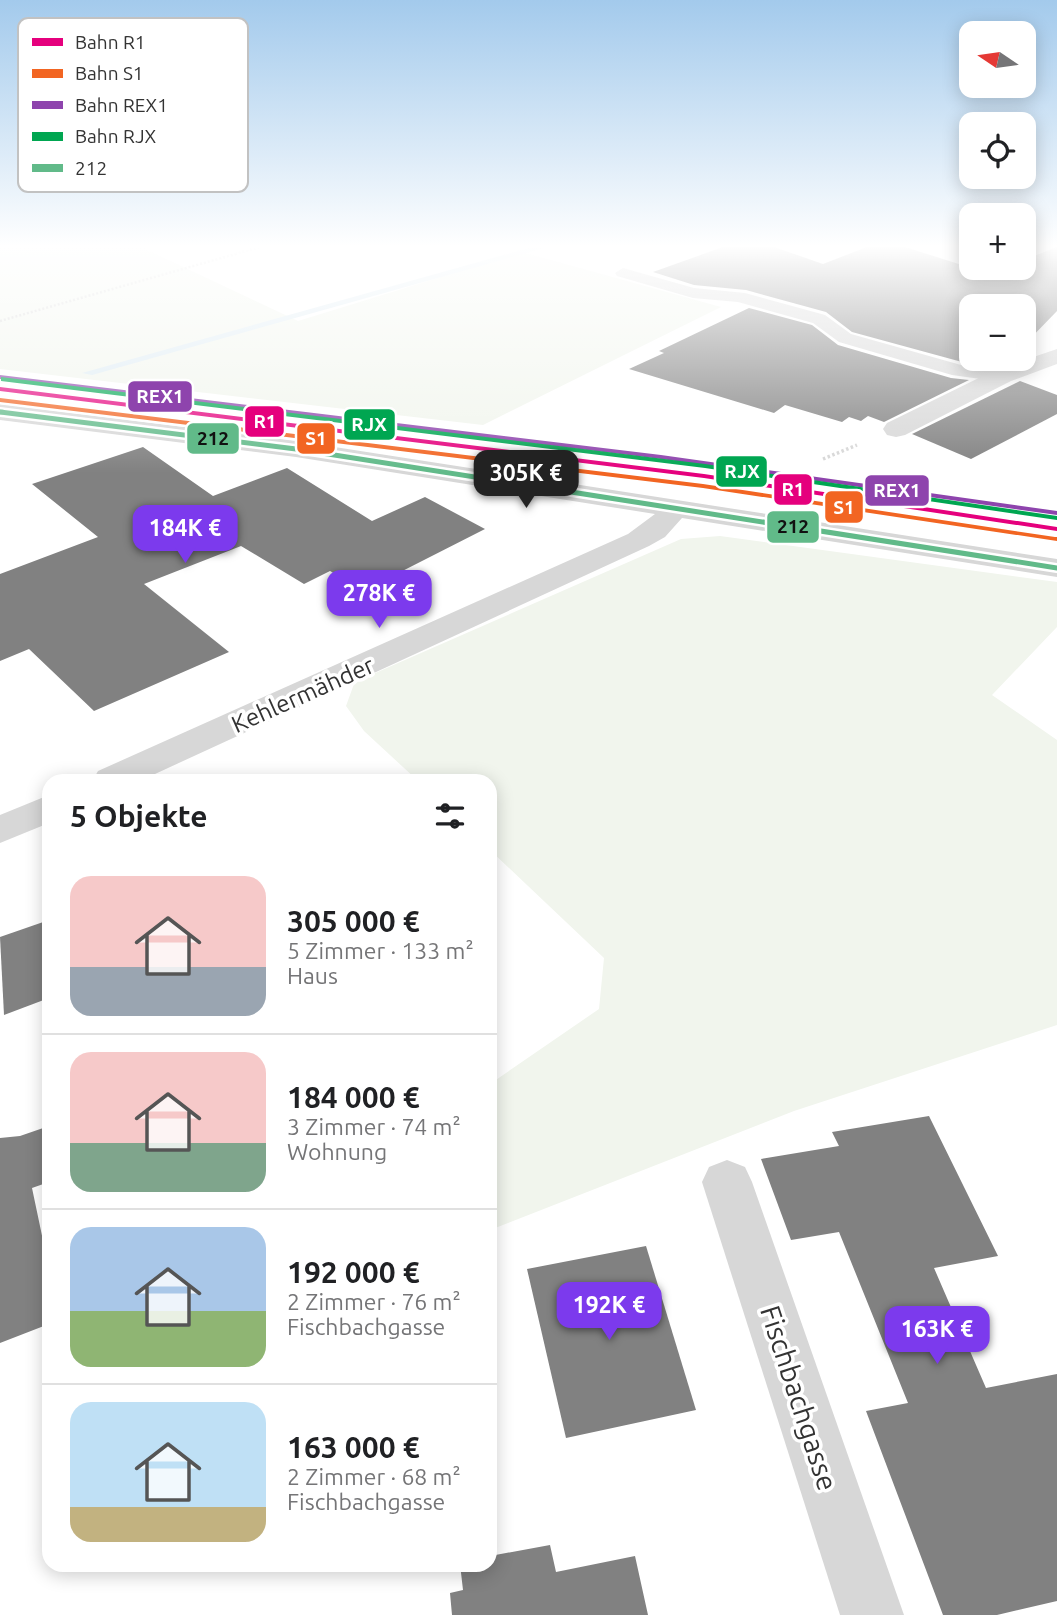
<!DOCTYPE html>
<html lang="de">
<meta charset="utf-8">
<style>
:root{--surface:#fff;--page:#f2f2f2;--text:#202124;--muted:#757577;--line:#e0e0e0;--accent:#7c3aed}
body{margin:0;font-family:Ubuntu,sans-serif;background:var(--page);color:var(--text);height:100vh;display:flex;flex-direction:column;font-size:26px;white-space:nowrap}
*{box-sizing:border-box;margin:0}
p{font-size:23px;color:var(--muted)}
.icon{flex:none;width:38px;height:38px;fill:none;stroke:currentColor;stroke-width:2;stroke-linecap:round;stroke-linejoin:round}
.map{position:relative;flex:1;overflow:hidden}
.sheet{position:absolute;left:42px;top:774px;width:455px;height:798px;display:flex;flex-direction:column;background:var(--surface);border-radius:21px;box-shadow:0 4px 18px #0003}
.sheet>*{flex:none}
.needle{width:46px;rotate:283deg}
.controls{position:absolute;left:959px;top:21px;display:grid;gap:14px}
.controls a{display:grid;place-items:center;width:77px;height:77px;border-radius:14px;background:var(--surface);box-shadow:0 4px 18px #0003;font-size:35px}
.price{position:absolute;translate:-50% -60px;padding:0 16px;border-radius:14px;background:var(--accent);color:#fff;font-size:23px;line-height:46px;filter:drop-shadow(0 2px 4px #0008)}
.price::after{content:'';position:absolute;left:50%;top:42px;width:21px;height:16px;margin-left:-10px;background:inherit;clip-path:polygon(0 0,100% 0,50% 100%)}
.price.on{background:#222;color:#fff}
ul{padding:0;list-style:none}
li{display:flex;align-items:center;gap:21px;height:175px;padding:0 28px}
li+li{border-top:2px solid var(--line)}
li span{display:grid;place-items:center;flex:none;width:196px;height:140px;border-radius:21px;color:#555}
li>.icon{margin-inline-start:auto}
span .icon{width:84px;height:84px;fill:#fffc;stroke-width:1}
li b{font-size:30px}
h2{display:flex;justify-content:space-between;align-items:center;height:84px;padding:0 28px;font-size:30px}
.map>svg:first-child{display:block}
.green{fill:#f1f5ed}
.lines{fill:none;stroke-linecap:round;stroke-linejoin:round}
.stream{fill:#ddebf3;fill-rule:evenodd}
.building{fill:#818181}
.path-far1{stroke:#d6d6d6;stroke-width:2.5;stroke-dasharray:2 2;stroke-linecap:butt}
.path{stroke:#d6d6d6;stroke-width:3.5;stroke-dasharray:2.5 2.5;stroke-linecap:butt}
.lane{fill:#d7d7d7;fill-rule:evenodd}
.street{fill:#d7d7d7;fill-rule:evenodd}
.bus-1-far1-casing{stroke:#fff;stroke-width:8}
.bus-1-casing{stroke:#fff;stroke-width:10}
.bus-1-far1{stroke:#61ba89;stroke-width:4.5}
.bus-1{stroke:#61ba89;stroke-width:5}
.rail-1-casing{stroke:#fff;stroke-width:5}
.rail-2-casing{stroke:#fff;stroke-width:5}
.rail-3-casing{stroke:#fff;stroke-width:5}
.rail-4-casing{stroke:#fff;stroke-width:5}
.rail-1{fill:#e5007d;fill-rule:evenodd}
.rail-2{fill:#f26522;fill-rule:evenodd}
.rail-3{fill:#8e44ad;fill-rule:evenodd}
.rail-4{fill:#00a651;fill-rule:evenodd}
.labels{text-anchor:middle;stroke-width:7;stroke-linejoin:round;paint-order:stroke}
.street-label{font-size:24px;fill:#333;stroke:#fff}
.near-street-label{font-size:28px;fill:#333;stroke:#fff}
.key{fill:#fff;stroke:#c2c2c2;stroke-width:2}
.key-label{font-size:19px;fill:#333}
.line-badge{stroke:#fff;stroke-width:2.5}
.badge-label{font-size:19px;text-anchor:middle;font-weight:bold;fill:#fff}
.pale-badge-label{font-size:19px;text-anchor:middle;font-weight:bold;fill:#111}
</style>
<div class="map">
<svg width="1057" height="1615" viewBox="0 0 1057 1615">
<rect width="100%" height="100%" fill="#fff"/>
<g class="green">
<polygon points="0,247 141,247 298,321 522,252 721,307 483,425 0,369"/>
<polygon points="720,536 1057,582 1057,627 992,695 1057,740 1057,1025 794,1111 490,1230 490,1084 599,1009 604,958 490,850 490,780 417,780 364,731 346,706 354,684 373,674 681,539"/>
</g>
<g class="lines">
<polygon class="stream" points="532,247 548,247 92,375 82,373"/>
</g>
<g class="building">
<polygon points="723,247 774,247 823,264 867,247 905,247 984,272 994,268 1024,268 1024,260 1057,247 1057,311 1024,345 1024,306 971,306 971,359 1010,359 995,367 962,362 852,332 826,312 746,290 694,285 653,272"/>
<polygon points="749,308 812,325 838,345 951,378 969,380 884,422 868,416 861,421 849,417 842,422 785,405 774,413 629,369 664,353 659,351"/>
<polygon points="1020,381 1057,395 1057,414 971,459 912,434"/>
<polygon points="143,447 213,496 287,468 372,521 425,497 485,529 365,590 330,571 304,584 241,546 144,584 229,652 94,711 29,649 0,661 0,574 98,537 32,484"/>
<polygon points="49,920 49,998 4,1015 0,937"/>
<polygon points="929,1116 998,1256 934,1268 986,1388 1057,1374 1057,1601 997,1615 943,1615 866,1411 908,1403 839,1232 791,1240 761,1159 839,1146 832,1132"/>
<polygon points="49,1126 49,1182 32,1188 49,1269 49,1324 0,1343 0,1138 20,1136"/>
<polygon points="646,1246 696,1410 566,1438 527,1269"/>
<polygon points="550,1545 556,1572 635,1556 648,1615 452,1615 450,1593 463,1590 460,1564 490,1564 490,1556"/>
</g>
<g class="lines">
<polyline class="path-far1" points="0,321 260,247"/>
<polyline class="path" points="823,459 857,445"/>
<polygon class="lane" points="623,268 694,288 745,293 825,315 851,334 961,365 1009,372 1012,376 1002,382 952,375 839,342 813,323 738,302 693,298 617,276 615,273"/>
<g class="street">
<polygon points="1057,349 1057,364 1011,381 905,435 896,437 887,435 883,429 887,423 993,371"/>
<polygon points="0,404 296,441 1057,559 1057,577 682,518 665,537 649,546 142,780 93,780 98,771 628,534 655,514 296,457 0,420"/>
<polygon points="49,795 49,823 0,843 0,815"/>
<polygon points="727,1160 745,1167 752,1182 904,1615 840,1615 702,1182 709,1167"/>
</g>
<defs>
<polyline id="bus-1-far1" points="0,412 3,412"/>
<polyline id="bus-1" points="0,412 296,449 1057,568"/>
</defs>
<use href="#bus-1-far1" class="bus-1-far1-casing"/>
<use href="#bus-1" class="bus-1-casing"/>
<use href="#bus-1-far1" class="bus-1-far1"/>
<use href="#bus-1" class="bus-1"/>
<defs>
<polygon id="rail-1" points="0,387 704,474 1057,527 1057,531 704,478 0,391"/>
<polygon id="rail-2" points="0,398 703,484 1055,537 1057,537 1057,541 703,488 0,402"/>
<polygon id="rail-3" points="0,375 661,455 1057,511 1057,515 661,459 0,379"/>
<polygon id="rail-4" points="1,377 705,464 1057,516 1057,520 705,468 1,381"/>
</defs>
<use href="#rail-1" class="rail-1-casing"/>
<use href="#rail-2" class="rail-2-casing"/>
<use href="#rail-3" class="rail-3-casing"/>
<use href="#rail-4" class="rail-4-casing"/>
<use href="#rail-1" class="rail-1"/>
<use href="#rail-2" class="rail-2"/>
<use href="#rail-3" class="rail-3"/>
<use href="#rail-4" class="rail-4"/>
</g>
<linearGradient id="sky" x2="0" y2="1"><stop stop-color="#a3caec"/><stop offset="0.52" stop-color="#fff"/><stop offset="1" stop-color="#fff" stop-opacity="0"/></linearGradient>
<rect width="1057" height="473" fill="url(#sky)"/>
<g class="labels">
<g class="street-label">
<text transform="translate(303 695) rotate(-24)" y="8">Kehlermähder</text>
</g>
<g class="near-street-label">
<text transform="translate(799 1398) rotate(72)" y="10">Fischbachgasse</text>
</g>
</g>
<rect x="18" y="18" width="230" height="174" rx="10" class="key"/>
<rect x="32" y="38" width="31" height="8" fill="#e5007d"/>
<rect x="32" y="69" width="31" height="9" fill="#f26522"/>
<rect x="32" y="101" width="31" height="8" fill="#8e44ad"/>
<rect x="32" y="132" width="31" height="9" fill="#00a651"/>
<rect x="32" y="164" width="31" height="8" fill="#61ba89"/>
<g class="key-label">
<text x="75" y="49">Bahn R1</text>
<text x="75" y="80">Bahn S1</text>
<text x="75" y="112">Bahn REX1</text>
<text x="75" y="143">Bahn RJX</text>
<text x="75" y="175">212</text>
</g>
<g class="line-badge">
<rect x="127" y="380" width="66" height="33" rx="7" fill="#8e44ad"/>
<rect x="244" y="405" width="41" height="33" rx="7" fill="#e5007d"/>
<rect x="343" y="408" width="53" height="33" rx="7" fill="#00a651"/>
<rect x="186" y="422" width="54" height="33" rx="7" fill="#61ba89"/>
<rect x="296" y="422" width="40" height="33" rx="7" fill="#f26522"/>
<rect x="715" y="455" width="53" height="33" rx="7" fill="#00a651"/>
<rect x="773" y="473" width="40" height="33" rx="7" fill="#e5007d"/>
<rect x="864" y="474" width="66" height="33" rx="7" fill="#8e44ad"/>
<rect x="824" y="490" width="40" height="34" rx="7" fill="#f26522"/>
<rect x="766" y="510" width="54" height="34" rx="7" fill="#61ba89"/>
</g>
<g class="badge-label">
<text x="160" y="403">REX1</text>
<text x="265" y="428">R1</text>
<text x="369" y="431">RJX</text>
<text x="316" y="445">S1</text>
<text x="742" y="478">RJX</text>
<text x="793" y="496">R1</text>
<text x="897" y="497">REX1</text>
<text x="844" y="514">S1</text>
</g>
<g class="pale-badge-label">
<text x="213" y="445">212</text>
<text x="793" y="533">212</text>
</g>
</svg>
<div class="controls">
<a><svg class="needle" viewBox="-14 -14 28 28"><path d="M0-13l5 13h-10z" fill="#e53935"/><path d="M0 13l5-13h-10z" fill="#757577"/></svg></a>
<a><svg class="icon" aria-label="locate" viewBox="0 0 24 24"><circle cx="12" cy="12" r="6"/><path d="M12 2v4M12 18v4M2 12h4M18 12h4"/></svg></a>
<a>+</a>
<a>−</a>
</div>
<b class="price on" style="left:526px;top:510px">305K €</b>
<b class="price" style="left:185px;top:565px">184K €</b>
<b class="price" style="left:379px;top:630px">278K €</b>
<b class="price" style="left:609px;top:1342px">192K €</b>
<b class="price" style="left:937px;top:1366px">163K €</b>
<section class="sheet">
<h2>5 Objekte<svg class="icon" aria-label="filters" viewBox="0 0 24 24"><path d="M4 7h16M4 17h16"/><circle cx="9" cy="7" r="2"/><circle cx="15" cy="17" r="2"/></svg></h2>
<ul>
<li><span style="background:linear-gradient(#f6c9c9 65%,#9aa5b1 0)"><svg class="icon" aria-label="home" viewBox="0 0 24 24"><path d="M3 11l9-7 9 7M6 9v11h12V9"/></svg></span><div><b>305 000 €</b><p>5 Zimmer · 133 m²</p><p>Haus</p></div></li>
<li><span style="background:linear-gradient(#f6c9c9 65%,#7fa58c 0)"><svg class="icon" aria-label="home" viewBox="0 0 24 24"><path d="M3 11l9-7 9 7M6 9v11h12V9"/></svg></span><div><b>184 000 €</b><p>3 Zimmer · 74 m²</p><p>Wohnung</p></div></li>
<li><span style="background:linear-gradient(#a9c7e8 60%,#8fb573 0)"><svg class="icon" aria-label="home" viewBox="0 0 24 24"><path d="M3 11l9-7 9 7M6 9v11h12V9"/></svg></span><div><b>192 000 €</b><p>2 Zimmer · 76 m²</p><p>Fischbachgasse</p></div></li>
<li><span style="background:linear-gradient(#bfe0f5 75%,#c2b280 0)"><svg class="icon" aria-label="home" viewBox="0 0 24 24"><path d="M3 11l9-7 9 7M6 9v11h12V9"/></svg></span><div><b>163 000 €</b><p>2 Zimmer · 68 m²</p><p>Fischbachgasse</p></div></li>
</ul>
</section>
</div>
